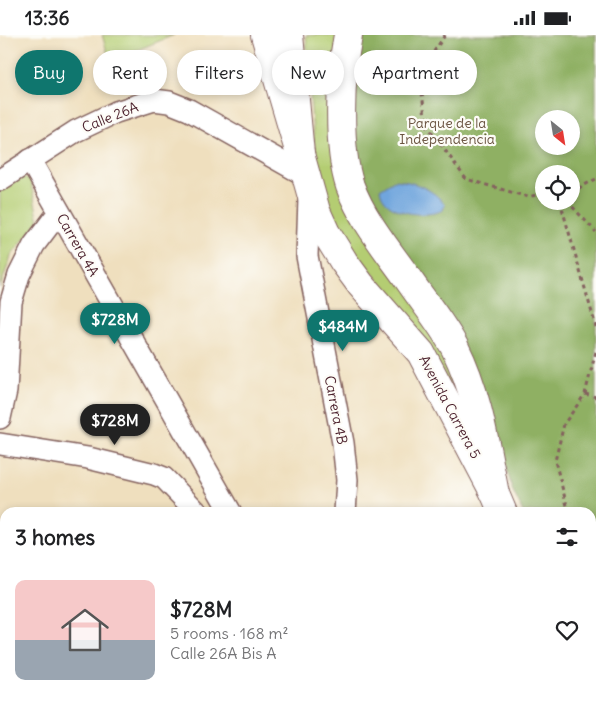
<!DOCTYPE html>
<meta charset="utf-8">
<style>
:root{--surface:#fff;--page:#f6f6f6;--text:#202124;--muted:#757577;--line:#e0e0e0;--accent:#0f766e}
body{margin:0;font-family:Delius,sans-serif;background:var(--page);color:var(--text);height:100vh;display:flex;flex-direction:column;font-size:19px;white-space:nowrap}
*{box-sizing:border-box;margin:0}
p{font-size:16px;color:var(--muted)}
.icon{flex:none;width:28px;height:28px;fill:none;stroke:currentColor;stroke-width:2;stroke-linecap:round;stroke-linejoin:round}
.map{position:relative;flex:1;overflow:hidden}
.panel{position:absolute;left:0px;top:472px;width:596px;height:196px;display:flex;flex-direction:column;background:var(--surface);border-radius:15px 15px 0 0;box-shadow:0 2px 8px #0003}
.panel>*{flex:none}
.banner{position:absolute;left:15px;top:15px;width:566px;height:45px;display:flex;gap:10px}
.needle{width:32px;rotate:150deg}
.tools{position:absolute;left:535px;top:75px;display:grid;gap:10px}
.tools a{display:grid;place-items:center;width:45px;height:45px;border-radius:50%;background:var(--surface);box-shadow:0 2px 8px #0003;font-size:25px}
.price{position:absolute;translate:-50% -42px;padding:0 11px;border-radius:18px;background:var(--accent);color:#fff;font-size:16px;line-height:32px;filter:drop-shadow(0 1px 2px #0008)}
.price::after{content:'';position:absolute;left:50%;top:30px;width:15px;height:11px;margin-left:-8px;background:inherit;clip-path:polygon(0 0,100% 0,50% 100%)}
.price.current{background:#222;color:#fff}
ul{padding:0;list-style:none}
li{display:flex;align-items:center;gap:15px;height:125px;padding:0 15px}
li+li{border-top:1px solid var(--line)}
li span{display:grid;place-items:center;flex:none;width:140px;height:100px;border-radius:10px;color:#555}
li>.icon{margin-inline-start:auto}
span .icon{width:60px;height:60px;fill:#fffc;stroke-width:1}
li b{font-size:21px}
h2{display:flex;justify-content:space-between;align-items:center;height:60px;padding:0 15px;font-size:21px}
.tag{padding:0 18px;border-radius:22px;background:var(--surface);box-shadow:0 2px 8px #0003;font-size:18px;line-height:45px}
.tag.current{background:var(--accent);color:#fff}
.status{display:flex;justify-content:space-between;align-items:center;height:35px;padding:0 25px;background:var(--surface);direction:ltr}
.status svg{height:14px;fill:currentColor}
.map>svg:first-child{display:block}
.green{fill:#b4cd72;stroke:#7f764e}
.forest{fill:#8fb064;stroke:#6c6848;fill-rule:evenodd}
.water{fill:#70a5dd;stroke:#5d6284}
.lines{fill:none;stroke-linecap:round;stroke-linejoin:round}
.service-casing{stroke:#84625e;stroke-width:14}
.minor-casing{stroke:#84625e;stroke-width:24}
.secondary-casing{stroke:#84625e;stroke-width:30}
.primary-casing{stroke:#84625e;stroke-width:30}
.path{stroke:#84625e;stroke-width:3;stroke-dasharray:4 4;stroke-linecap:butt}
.service{stroke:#fff;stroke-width:11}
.minor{stroke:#fff;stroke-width:21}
.secondary{stroke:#fff;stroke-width:28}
.primary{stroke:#fff;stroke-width:28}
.labels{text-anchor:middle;stroke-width:4.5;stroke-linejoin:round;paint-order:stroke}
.street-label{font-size:14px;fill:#4a1f2b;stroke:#fdfcf7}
.park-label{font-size:14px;fill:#6a5340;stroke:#fdfcf7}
</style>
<div class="status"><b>13:36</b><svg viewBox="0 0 49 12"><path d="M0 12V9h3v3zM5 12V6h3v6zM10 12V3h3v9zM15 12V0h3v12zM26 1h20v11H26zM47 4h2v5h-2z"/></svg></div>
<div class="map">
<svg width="596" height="668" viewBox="0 0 596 668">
<rect width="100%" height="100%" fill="#fdfcf7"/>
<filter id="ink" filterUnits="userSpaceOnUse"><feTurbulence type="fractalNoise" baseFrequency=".02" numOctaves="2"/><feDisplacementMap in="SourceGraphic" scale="10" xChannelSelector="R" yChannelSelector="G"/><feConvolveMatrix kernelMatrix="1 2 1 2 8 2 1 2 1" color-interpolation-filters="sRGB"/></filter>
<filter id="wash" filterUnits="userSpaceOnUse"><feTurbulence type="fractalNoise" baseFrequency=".0096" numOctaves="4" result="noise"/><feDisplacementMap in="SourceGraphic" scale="20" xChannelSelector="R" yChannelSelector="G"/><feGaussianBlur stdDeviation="1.12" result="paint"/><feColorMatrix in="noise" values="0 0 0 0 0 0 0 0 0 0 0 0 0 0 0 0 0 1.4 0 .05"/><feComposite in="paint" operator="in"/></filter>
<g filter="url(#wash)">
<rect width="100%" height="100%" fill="#efdfbe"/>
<g class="green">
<polygon points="102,0 174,0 110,26"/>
<polygon points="306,0 339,0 459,335 472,390 428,311 382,249 343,202 319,149 312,88"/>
<polygon points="21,141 30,145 39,186 11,221 0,253 0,155"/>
</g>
<path class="forest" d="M358,0H596V546L591,547V478L523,477L512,454L488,364L370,176L351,99ZM544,84H571V111H544ZM544,139H571V166H544Z"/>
<path class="water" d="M394,145C413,146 434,154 445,170L443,175C425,184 382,179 380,154Z"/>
</g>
<g filter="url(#ink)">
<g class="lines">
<defs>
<polyline id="service" points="0,592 5,589"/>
<g id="minor">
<polyline points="30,125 231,478"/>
<polyline points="0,145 76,96 116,77 154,65 169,67 189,75 305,140"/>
<polyline points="309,164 307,221 343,408 347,445 345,478"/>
<polyline points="0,383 6,356 11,267 19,240 34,210 59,177"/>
<polyline points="0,409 88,423 154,439 164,443 198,478"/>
<polyline points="361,664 363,668"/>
<polyline points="305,668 320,664"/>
</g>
<g id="secondary">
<polyline points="289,0 300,119 316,176 326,198 344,227 361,250 421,318 495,459 503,478"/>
<polyline points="575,664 577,668"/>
</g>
<g id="primary">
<polyline points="265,0 300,119"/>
<path d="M348,0C340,40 337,112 350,151C362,184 386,213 406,241C422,265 442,288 455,313C478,359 485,409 495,459"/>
</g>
</defs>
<use href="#service" class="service-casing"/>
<use href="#minor" class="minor-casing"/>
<use href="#secondary" class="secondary-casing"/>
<use href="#primary" class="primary-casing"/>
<g class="path">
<polyline points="445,0 423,33 422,58 426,89 466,144 528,162 544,158"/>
<polyline points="571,157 596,144"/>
<polyline points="560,166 596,292"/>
<polyline points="567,166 596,197"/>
<polyline points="585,359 596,362"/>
<polyline points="569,478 555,426 564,389 585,359 596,316"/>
<polyline points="591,528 596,540"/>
<polyline points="591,548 596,546"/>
</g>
<use href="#service" class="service"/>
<use href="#minor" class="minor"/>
<use href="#secondary" class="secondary"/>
<use href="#primary" class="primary"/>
</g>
</g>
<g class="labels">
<g class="street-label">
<text transform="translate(110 82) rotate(-22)" y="5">Calle 26A</text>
<text transform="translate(78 210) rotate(60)" y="5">Carrera 4A</text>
<text transform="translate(450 372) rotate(62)" y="5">Avenida Carrera 5</text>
<text transform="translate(336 375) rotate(79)" y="5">Carrera 4B</text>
</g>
<g class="park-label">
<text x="447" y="93">Parque de la<tspan x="447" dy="16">Independencia</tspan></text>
</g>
</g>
</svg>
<div class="tools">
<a><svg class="needle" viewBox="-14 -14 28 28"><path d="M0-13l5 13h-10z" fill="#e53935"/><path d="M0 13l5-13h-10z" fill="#757577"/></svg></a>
<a><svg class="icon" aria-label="locate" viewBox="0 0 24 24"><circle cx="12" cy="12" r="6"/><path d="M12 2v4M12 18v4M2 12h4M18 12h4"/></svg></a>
</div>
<b class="price" style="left:115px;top:310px">$728M</b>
<b class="price" style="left:343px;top:317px">$484M</b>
<b class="price current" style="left:115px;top:411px">$728M</b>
<div class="banner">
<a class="tag current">Buy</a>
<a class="tag">Rent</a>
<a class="tag">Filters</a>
<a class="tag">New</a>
<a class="tag">Apartment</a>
</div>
<section class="panel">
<h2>3 homes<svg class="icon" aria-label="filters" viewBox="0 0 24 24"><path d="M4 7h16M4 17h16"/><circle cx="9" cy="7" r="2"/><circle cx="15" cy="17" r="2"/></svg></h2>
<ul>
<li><span style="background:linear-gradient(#f6c9c9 60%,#9aa5b1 0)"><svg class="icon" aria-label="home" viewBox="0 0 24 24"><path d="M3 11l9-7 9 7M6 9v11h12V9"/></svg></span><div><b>$728M</b><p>5 rooms · 168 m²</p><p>Calle 26A Bis A</p></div><svg class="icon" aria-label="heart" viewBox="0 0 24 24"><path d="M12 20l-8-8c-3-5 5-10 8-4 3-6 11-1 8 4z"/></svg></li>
</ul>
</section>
</div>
